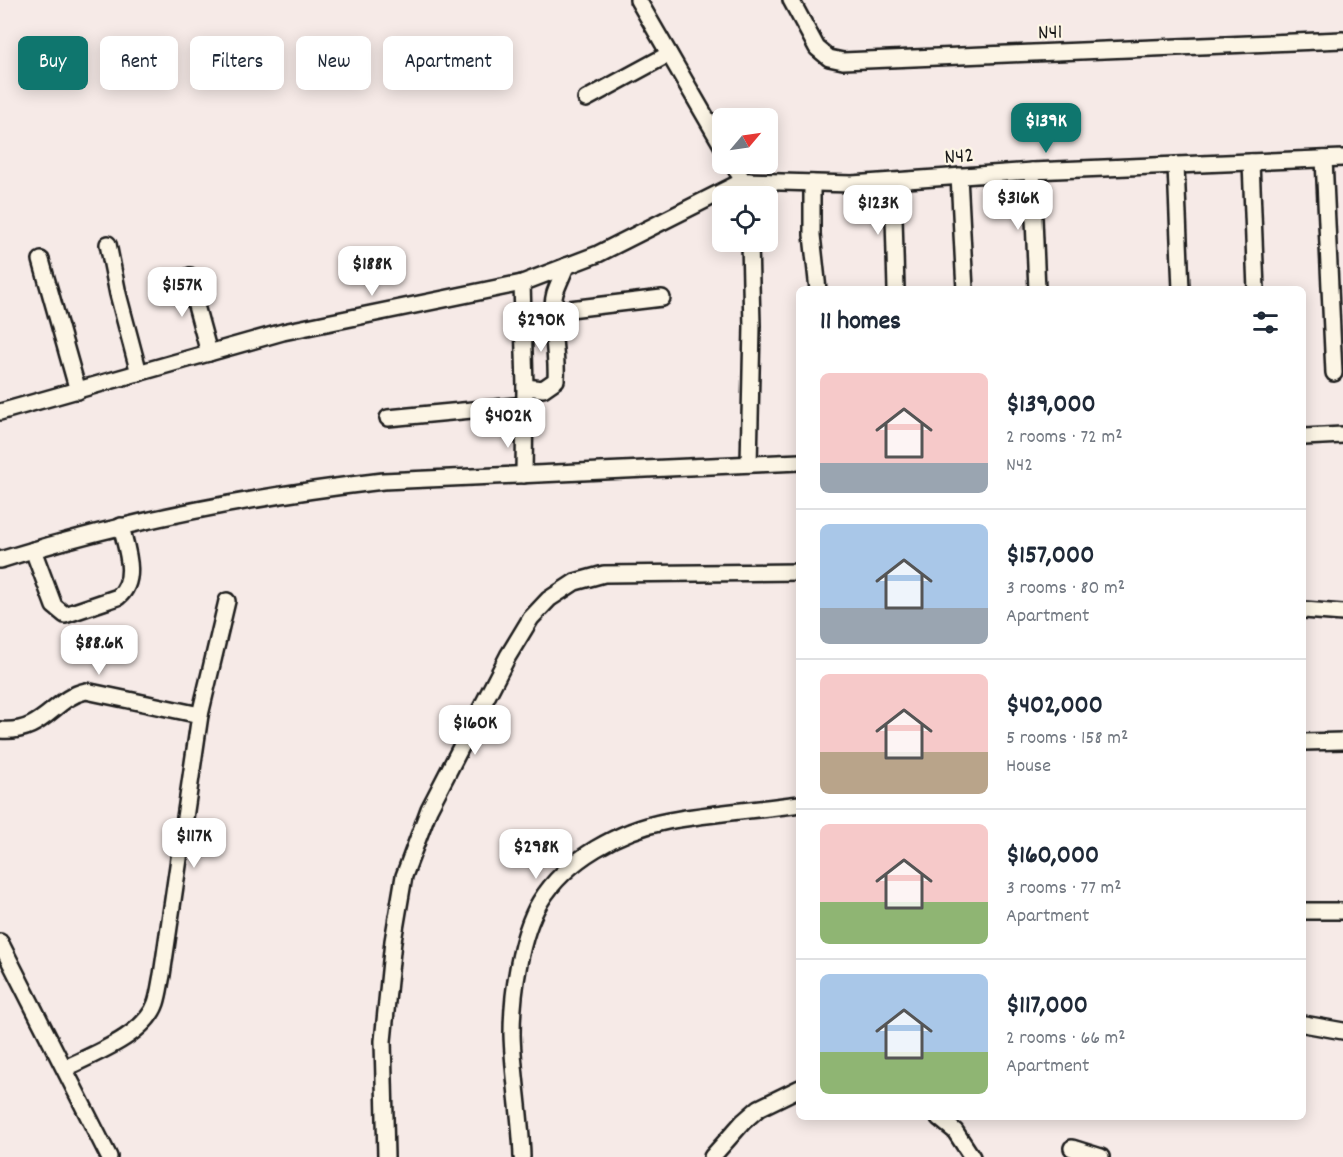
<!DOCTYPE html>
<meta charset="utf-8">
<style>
:root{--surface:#fff;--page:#f2f2f3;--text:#1f2937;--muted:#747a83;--line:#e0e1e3;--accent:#0f766e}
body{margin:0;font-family:Dekko,sans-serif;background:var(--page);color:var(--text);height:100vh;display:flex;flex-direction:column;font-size:22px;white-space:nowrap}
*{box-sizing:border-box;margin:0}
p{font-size:20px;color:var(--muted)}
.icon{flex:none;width:33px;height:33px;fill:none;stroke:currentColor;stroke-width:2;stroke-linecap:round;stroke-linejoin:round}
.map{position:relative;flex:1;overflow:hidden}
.panel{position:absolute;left:796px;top:286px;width:510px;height:834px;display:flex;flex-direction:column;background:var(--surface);border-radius:9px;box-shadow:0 3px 15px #0003}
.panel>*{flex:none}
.top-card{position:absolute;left:18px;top:36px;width:570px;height:54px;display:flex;gap:12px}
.needle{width:39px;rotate:61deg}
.buttons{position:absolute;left:712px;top:108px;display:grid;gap:12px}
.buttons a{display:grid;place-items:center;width:66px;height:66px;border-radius:9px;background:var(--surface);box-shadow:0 3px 15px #0003;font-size:30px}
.price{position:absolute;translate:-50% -51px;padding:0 14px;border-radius:12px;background:#fff;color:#222;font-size:20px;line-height:39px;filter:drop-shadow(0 2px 3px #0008)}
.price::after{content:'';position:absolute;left:50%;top:36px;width:18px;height:14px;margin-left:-9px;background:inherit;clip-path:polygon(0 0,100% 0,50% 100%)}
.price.on{background:var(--accent);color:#fff}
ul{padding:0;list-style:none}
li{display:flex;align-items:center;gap:18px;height:150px;padding:0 24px}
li+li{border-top:2px solid var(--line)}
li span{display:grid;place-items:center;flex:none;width:168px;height:120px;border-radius:9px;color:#555}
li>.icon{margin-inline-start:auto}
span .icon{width:72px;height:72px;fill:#fffc;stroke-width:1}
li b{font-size:26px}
h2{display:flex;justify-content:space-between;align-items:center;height:72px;padding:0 24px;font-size:26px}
.pill{padding:0 21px;border-radius:9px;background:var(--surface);box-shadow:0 3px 15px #0003;font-size:21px;line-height:54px}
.pill.on{background:var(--accent);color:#fff}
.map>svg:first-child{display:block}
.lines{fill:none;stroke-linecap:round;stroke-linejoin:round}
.minor-casing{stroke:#1c1c1c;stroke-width:20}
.minor{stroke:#fcf5e5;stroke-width:15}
.labels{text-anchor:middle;stroke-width:4.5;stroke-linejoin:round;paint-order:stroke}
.street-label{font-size:22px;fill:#1c1c1c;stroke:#fcf5e5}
</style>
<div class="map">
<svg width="1343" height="1157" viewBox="0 0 1343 1157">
<rect width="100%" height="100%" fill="#f6eae7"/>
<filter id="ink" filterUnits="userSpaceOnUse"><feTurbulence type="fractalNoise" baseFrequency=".0167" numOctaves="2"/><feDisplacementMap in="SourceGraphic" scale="12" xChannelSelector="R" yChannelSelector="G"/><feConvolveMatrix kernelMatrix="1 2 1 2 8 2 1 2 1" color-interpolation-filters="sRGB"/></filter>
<g filter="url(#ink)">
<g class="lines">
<defs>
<g id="minor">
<polyline points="638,0 723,147"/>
<polyline points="791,0 817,48 829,58 843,61 1343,40"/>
<polyline points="586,99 669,54"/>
<polyline points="1324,159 1334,373"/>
<polyline points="1251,162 1256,290"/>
<polyline points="733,164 743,181 852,184 1032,171 1343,158"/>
<polyline points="1176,165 1181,290"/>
<polyline points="1032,171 1037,290"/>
<polyline points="959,176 965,290"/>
<polyline points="749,181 750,196"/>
<polyline points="893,181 896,290"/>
<polyline points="812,183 812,235 818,290"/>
<polyline points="108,244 118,294 139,373"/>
<polyline points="41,260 78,391"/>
<polyline points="190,276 192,291 209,353"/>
<polyline points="522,283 525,387 524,475"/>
<polyline points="553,311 662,298"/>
<path d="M525,387L543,389L556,380C558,351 548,320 555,293C558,284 563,274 566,266"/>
<polyline points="0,412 283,332 522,283 598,254 743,181"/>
<polyline points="388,418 525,405"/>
<polyline points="1304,437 1343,435"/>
<polyline points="749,464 752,326 750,242"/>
<path d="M33,550L54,606L65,615L118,597C139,580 126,548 121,526"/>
<path d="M0,560C125,521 254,496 383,481L800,462"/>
<polyline points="1304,610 1343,613"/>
<path d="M0,730C44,734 53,698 86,691L200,715"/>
<polyline points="1304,742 1343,741"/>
<polyline points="1304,911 1343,911"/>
<polyline points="0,942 109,1157"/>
<polyline points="1304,1024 1343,1031"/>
<path d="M65,1068C94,1054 145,1035 156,1003C159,994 160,984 162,975L200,715L227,601"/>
<polyline points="939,1118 955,1131 972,1157"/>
<polyline points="1072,1148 1101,1157"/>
<polyline points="386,1157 383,1041 393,941 404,876 429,809 508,656 531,618 549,599 575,582 604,574 800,572"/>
<path d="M522,1157C521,1116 513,1075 512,1034C512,995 520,935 540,902C566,859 620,830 668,821C711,813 756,810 800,804"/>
<polyline points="712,1157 743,1122 759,1108 800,1088"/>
</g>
</defs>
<use href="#minor" class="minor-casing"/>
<use href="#minor" class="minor"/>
</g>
</g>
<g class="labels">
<g class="street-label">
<text transform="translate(1050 30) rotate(-2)" y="8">N41</text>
<text transform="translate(959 154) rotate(-4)" y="8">N42</text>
</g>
</g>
</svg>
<div class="buttons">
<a><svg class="needle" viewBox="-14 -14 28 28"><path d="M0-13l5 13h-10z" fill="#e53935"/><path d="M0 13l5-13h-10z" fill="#747a83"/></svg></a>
<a><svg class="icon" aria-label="locate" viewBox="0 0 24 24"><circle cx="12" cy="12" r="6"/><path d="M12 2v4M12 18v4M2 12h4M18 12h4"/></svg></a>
</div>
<b class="price on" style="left:1046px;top:154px">$139K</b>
<b class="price" style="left:1018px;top:231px">$316K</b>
<b class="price" style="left:878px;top:236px">$123K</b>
<b class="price" style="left:372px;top:297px">$188K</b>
<b class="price" style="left:182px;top:318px">$157K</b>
<b class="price" style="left:541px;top:353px">$290K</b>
<b class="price" style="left:508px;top:449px">$402K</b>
<b class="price" style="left:99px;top:676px">$88.6K</b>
<b class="price" style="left:475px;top:756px">$160K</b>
<b class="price" style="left:194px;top:869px">$117K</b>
<b class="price" style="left:536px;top:880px">$298K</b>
<div class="top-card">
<a class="pill on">Buy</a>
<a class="pill">Rent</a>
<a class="pill">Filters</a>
<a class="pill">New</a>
<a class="pill">Apartment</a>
</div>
<section class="panel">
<h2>11 homes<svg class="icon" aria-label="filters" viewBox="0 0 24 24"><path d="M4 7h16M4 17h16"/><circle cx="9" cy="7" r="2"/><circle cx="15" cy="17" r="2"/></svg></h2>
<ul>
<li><span style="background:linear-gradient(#f6c9c9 75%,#9aa5b1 0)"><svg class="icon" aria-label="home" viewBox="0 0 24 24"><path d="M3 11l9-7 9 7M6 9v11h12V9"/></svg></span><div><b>$139,000</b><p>2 rooms · 72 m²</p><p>N42</p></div></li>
<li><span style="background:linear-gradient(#a9c7e8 70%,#9aa5b1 0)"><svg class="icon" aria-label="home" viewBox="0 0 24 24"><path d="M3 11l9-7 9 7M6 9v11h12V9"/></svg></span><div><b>$157,000</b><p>3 rooms · 80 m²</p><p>Apartment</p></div></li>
<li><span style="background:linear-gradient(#f6c9c9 65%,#b9a48a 0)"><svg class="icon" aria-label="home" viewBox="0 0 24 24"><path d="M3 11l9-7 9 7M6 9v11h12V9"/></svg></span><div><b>$402,000</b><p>5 rooms · 158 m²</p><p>House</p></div></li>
<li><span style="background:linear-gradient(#f6c9c9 65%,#8fb573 0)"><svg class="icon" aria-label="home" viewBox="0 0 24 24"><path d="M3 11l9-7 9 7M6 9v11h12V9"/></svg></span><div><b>$160,000</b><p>3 rooms · 77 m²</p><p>Apartment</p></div></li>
<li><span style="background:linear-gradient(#a9c7e8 65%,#8fb573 0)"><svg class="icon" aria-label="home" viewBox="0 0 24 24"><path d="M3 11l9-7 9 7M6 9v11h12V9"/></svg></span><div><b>$117,000</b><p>2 rooms · 66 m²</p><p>Apartment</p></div></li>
</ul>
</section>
</div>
